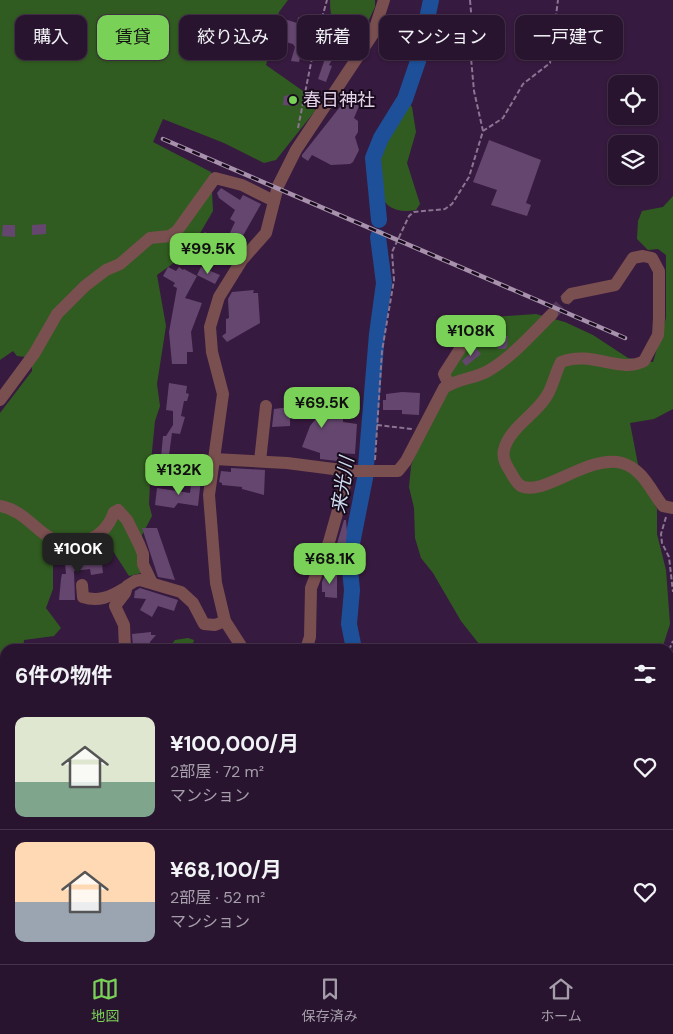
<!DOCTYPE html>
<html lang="ja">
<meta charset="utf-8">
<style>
:root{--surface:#29142f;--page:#311d37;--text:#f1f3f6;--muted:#a59eaa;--line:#45334b;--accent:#79d157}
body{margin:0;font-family:"DM Sans","Noto Sans JP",sans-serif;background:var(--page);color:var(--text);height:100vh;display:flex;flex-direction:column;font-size:19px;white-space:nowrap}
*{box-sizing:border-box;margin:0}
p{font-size:16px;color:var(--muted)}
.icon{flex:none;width:28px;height:28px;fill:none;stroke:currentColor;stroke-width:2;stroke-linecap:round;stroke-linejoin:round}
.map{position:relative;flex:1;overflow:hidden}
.sheet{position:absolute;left:0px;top:644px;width:674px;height:321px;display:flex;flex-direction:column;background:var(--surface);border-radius:15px 15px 0 0;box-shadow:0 1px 4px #0004,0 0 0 1px var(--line)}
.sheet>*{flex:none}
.guide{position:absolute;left:15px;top:15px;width:644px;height:45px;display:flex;gap:10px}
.fabs{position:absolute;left:608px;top:75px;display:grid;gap:10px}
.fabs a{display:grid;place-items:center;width:50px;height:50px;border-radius:10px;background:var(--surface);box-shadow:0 1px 4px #0004,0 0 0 1px var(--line);font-size:25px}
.price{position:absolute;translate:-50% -42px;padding:0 11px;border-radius:10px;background:var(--accent);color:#111;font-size:16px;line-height:32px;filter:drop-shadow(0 1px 2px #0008)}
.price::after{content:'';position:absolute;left:50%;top:30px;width:15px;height:11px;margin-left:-8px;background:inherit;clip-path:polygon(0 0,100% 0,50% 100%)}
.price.current{background:#222;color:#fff}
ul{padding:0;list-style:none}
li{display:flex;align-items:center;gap:15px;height:125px;padding:0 15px}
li+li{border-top:1px solid var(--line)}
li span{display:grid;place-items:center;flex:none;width:140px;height:100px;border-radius:10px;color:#555}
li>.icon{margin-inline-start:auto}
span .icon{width:60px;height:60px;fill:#fffc;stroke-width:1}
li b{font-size:21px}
h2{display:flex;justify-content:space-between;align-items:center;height:60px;padding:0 15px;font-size:21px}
.pill{padding:0 18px;border-radius:10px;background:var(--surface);box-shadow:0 1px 4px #0004,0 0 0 1px var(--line);font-size:18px;line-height:45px}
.pill.current{background:var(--accent);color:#111}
.tab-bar{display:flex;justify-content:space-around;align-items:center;height:70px;border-top:1px solid var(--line);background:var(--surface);font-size:14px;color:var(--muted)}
.tab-bar a{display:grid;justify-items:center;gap:2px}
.tab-bar .current{color:var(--accent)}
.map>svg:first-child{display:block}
.green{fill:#315c21}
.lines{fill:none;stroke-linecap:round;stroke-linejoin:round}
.river{stroke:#1d5098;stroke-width:16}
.building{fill:#65466f}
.minor-tunnel{stroke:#513659;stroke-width:12;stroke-dasharray:12 6;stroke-linecap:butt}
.path{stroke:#8c7493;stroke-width:2;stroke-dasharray:5 2.5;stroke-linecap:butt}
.minor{stroke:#7a4f50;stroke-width:12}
.rail-casing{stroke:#a791ad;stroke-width:4.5}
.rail{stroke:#170b1b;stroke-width:2.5;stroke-dasharray:8;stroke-linecap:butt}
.poi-dot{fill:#79d157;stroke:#170b1b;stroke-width:2}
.labels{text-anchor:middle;stroke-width:4;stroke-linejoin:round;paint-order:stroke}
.poi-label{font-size:18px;fill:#e5d3ea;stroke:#170b1b;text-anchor:start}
.water-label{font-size:19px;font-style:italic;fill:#cedcf0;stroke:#170b1b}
</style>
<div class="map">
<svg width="673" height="964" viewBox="0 0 673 964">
<rect width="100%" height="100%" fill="#371a3f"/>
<g class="green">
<polygon points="0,0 288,0 279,12 266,65 313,98 315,111 276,160 264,163 224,143 163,119 153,142 211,172 213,211 189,252 157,275 166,326 157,384 160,406 155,421 151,461 149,504 152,516 142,535 146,558 141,573 129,576 111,548 104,544 58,554 53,558 53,589 46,608 61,628 54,636 24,640 23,649 5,649 5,700 0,698 0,413 32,371 32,364 26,357 17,356 13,351 0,360"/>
<path d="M330,0H375V7L362,34C338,27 330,28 330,0Z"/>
<path d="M409,103L412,107L416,132L407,163L420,204L416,210C353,221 381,126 409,103Z"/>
<polygon points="673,196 673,409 654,419 630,423 641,480 657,509 657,534 666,570 670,624 662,649 483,649 461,621 433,573 421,558 415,538 414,508 409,487 411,466 419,444 455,357 478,318 536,314 565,322 593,335 628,358 653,362 666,318 666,255 658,249 648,250 637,239 638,221 642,211 663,207"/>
<polygon points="188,638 194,640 191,649 168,649 175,640"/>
<polygon points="669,729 673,737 673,760 669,760"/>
<polygon points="5,757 5,960 307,960 309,964 0,964 0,763"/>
<path d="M610,960H653C641,964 623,963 610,960Z"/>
</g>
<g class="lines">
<g class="river">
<polyline points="379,220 373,158 381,138 405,99 418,61 431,0"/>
<polyline points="354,649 349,624 352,590 349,559 365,478 377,334 384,283 378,237"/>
<polyline points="526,960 529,964"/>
</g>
</g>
<g class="building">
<polygon points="298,17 311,19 309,30 306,30 299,62 291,61 295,47 293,44 274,39 281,18 297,23"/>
<polygon points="328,41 339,48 329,65 332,66 326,82 318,79 327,53 323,51"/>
<polygon points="289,95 298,96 297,106 283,105 284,96"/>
<polygon points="347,98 359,106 354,118 358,121 358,132 355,137 359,150 353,162 350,164 331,165 312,155 308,161 302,157 302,155"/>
<polygon points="489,140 541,160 526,203 531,205 527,216 491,205 497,190 473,182"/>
<polygon points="221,188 240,200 243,195 261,204 236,248 231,245 226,258 219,256 235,222 230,219 235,210 219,198 217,193"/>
<polygon points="46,224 46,234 32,235 32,225"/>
<polygon points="3,225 15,225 15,237 2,236"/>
<polygon points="205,232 210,235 214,241 206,242 201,238"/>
<polygon points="168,267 176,271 179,267 183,270 184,269 197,276 185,298 202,303 191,332 193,352 187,352 187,364 172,364 169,332 177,288 173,286 175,283 163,276"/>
<polygon points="201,267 220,275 215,284 197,275"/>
<polygon points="254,290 253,293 258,293 260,323 227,342 222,336 226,333 226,319 229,318 228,299 232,292"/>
<polygon points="495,331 503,332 503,336 508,336 507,347 505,349 498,349"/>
<polygon points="476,348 481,354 466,366 462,361"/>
<polygon points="169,383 187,386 186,393 189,394 187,401 184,401 181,416 185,417 180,434 172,433 167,470 160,468 163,436 166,436 173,425 173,411 166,410"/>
<polygon points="402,392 420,393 419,415 402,414 402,410 383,410 383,400 386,400 386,394"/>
<polygon points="333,398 335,400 330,411 343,411 343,422 357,424 355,454 339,453 337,461 320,459 320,453 302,447 310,426 318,416 290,417 290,426 272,427 274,409 298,406 297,403 319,401 327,405"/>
<polygon points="231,468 265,470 264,495 242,489 242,487 222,485 222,483 219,482 221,471 231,472"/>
<polygon points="159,470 166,472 163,486 156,485"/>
<polygon points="192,478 201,479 198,506 178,503 174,508 155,505 157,488 190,493"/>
<polygon points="344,520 346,520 347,532 344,558 333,557"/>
<polygon points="142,528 157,528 175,580 158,577"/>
<polygon points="104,556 105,563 102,564 103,573 91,575 90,569 74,571 75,600 59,600 61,579 62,574 66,574 65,563"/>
<polygon points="326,572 337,573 337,598 325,597 325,592 322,592 322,582"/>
<polygon points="140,588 178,600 174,611 158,606 152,617 140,610 146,599 134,598 135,591"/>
<polygon points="151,632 151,635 156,635 150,642 150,648 133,648 132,634"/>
</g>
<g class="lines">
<polyline class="minor-tunnel" points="552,314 567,298"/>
<g class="path">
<polyline points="470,0 473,35 471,58 474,91 483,131"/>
<polyline points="298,128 315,43 327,0"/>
<polyline points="377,425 412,429"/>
<polyline points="375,460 382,351 394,280 392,252 409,216 414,212 445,209 452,204 469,177 483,131 503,118 523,84 550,63 558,0"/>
<polyline points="666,517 661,534 662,543 669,557 673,592"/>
<polyline points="669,650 673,641"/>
<polyline points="669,699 673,698"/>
</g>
<g class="minor">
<path d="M567,298L571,294L615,285L633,258L643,256L652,258L659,271V318L658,335L644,361C620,374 592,350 561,362C555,373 553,387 546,397C535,415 509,428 504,450C502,457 506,465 510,471C513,476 516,483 521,486C544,497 588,454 622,463C643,469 651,491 663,506L673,508"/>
<polyline points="449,385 444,374 460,349"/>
<polyline points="0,400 34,354 57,314 85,286 106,270 120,264 150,238 170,236 177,231 215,178 242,185 274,201"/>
<path d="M214,459L287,463L349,471H398L406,461L444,388C458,378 474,379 488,371C512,357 532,334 552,314"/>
<polyline points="260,461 266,406"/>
<path d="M0,506C35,512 44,555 86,541C100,536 109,527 114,512L118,510L127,520L139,544L143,554V564L152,583"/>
<path d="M82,585L83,597C98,602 110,597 123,589"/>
<polyline points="125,649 124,625 115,606 125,593 127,586 135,581 140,580 181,592 193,603 204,624 215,625 225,621"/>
<polyline points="243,649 225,621 216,583 209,495 223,394 212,352 210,327 219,297 242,260 266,233 278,186 296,150 373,34 384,0"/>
<polyline points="306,649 310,637 311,588 329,542 349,471"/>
<polyline points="0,703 5,705"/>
<polyline points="669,819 673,819"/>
<polyline points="669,937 673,934"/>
<polyline points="386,960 387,964"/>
<polyline points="405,960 406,964"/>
<polyline points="421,960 422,964"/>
<polyline points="504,960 507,964"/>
<polyline points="579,960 582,964"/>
<polyline points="361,964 361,960"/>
<polyline points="661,964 662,960"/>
</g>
<defs>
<g id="rail">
<polyline points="163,139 625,338"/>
<polyline points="669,783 673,782"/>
</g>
</defs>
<use href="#rail" class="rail-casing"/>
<use href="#rail" class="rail"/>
</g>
<circle class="poi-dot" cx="293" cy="100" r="5"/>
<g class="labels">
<g class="poi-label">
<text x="303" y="106">春日神社</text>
</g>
<g class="water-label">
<text transform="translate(342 485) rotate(-81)" y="7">来光川</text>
</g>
</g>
</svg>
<div class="fabs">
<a><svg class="icon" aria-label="locate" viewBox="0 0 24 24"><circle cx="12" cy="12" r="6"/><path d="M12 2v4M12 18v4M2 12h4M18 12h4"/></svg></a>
<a><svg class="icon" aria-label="layers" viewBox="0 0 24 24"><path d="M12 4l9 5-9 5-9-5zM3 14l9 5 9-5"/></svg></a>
</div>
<b class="price" style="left:208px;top:275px">¥99.5K</b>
<b class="price" style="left:471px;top:357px">¥108K</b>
<b class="price" style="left:322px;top:429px">¥69.5K</b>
<b class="price" style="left:179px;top:496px">¥132K</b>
<b class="price current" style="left:78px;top:575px">¥100K</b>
<b class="price" style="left:330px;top:585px">¥68.1K</b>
<div class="guide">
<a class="pill">購入</a>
<a class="pill current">賃貸</a>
<a class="pill">絞り込み</a>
<a class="pill">新着</a>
<a class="pill">マンション</a>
<a class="pill">一戸建て</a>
</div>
<section class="sheet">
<h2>6件の物件<svg class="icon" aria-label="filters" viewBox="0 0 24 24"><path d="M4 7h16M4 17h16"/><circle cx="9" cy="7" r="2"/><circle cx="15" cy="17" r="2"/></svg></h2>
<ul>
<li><span style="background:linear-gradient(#dfe7d0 65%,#7fa58c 0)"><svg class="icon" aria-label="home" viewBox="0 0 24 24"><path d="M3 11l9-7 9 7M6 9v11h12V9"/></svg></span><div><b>¥100,000/月</b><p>2部屋 · 72 m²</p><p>マンション</p></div><svg class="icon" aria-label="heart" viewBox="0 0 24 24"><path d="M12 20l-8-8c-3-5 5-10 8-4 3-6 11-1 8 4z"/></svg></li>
<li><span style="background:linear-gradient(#ffd9b3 60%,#9aa5b1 0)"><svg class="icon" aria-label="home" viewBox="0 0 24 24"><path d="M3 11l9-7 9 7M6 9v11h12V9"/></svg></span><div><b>¥68,100/月</b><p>2部屋 · 52 m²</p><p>マンション</p></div><svg class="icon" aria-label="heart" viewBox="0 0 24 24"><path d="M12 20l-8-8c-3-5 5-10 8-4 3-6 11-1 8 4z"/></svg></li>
</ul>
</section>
</div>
<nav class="tab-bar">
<a class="current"><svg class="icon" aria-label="map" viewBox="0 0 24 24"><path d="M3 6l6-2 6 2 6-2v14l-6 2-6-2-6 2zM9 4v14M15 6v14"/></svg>地図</a>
<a><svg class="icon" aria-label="saved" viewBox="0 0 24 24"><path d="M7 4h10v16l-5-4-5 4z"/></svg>保存済み</a>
<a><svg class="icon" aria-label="home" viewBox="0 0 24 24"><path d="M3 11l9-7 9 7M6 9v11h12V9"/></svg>ホーム</a>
</nav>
